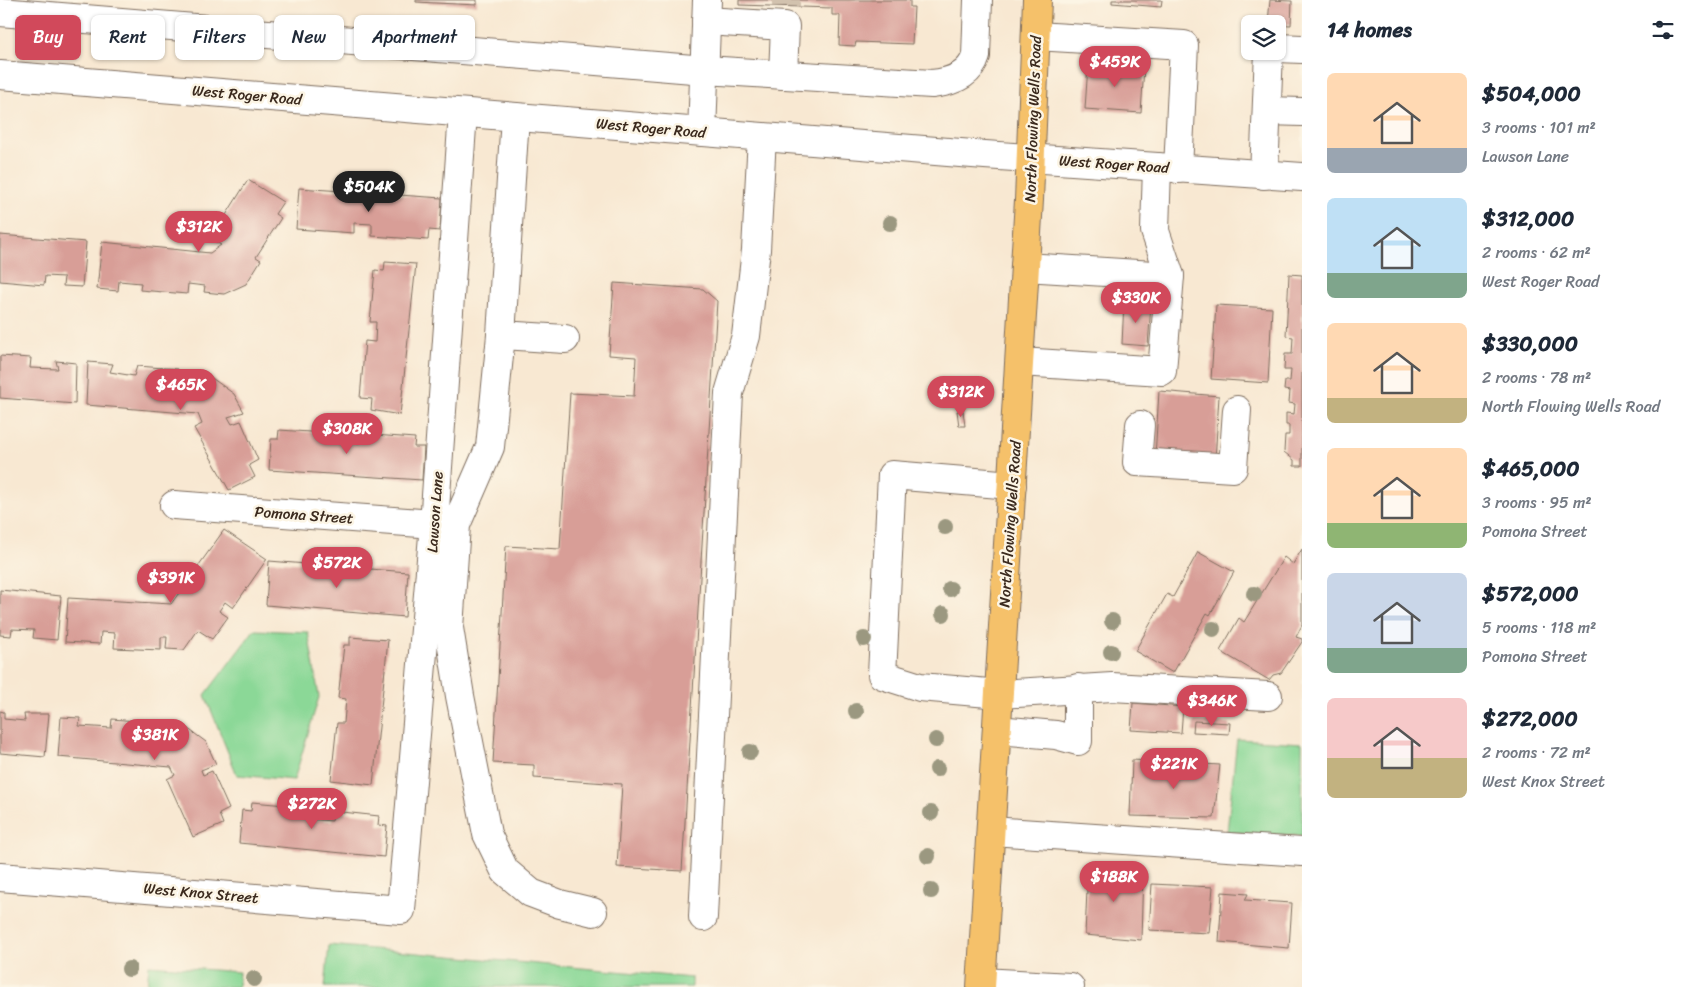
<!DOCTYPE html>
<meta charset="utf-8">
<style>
:root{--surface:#fff;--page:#f2f2f3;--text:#1f2937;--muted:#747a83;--accent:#d1495b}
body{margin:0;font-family:Sriracha,sans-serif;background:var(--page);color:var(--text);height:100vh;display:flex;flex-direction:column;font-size:19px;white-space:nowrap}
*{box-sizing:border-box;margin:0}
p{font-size:16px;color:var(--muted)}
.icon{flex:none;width:28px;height:28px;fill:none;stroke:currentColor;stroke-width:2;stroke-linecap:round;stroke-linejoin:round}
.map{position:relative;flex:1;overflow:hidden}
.sheet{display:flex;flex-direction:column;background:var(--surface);width:400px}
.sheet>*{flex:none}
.top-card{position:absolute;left:15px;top:15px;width:475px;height:45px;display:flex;gap:10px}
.controls{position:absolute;left:1241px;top:15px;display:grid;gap:10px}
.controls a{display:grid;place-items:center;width:45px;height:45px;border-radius:8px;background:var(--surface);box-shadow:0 1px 4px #0004;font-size:25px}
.price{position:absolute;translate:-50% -42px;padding:0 11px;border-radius:18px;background:var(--accent);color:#fff;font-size:16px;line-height:32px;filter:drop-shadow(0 1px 2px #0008)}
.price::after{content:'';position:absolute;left:50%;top:30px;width:15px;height:11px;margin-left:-8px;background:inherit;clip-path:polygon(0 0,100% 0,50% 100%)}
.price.current{background:#222;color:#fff}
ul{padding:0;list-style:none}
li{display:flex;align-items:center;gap:15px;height:125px;padding:0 25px}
li span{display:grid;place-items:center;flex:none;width:140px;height:100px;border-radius:8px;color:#555}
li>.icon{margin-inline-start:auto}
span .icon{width:60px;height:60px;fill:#fffc;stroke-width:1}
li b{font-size:21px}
h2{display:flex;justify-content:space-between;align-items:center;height:60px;padding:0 25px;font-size:21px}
.tag{padding:0 18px;border-radius:8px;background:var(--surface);box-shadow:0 1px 4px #0004;font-size:18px;line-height:45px}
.tag.current{background:var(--accent);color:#fff}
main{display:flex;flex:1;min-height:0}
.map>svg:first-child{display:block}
.green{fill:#8bd897;stroke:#63815a}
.building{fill:#d89e97}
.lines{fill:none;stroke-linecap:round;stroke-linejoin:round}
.minor-tunnel{stroke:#d2c2ae;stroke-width:28;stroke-dasharray:28 14;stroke-linecap:butt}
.minor-casing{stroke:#7d6c5d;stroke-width:30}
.major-casing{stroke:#7d6c5d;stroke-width:30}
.minor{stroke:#fff;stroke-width:28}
.major{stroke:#f5c16b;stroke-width:28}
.tree{fill:#9b9880}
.labels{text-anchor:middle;stroke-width:5;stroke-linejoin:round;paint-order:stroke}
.street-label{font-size:15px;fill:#3b2a1e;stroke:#fcf5e5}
</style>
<main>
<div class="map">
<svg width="1302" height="987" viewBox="0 0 1302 987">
<rect width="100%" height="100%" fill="#fcf5e5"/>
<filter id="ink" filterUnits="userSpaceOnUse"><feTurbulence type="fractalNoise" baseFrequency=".02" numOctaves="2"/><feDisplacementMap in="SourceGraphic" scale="10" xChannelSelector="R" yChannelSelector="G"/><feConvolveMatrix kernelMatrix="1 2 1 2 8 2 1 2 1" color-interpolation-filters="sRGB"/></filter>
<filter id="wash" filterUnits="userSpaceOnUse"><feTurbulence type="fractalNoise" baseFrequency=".0096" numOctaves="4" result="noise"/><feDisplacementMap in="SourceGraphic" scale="20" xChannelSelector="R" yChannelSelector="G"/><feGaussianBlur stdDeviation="1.12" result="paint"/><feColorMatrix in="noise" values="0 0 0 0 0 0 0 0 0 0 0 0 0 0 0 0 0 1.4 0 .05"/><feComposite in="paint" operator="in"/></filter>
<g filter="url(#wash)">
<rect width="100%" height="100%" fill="#f8e8d2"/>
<g class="green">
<polygon points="254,630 308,632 319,697 294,780 237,775 205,695"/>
<polygon points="1237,739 1302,743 1302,836 1227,832"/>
<polygon points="329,945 692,978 692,987 325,987"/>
<polygon points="149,965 239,972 238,987 147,987"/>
</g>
<g id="blocks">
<g class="building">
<polygon points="416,0 477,0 477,5 416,2"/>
<polygon points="739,0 910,0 910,7 914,7 912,44 856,42 855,46 839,45 840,15 832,15 832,8 739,5"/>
<polygon points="1112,0 1162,0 1161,7 1112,3"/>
<polygon points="1270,0 1292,1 1291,25 1268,24"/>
<polygon points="1109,64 1144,67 1141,113 1085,109 1088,65 1109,67"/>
<polygon points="248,180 283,202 275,214 281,218 256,257 261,260 246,284 224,294 204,292 205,286 188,284 187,294 140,290 141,283 119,281 118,291 97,289 102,242 210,253 221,245 211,239"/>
<polygon points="299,188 442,198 440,231 429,230 428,240 372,236 372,224 354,223 354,233 296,229"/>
<polygon points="0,235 86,242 82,287 63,286 64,277 45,276 44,285 0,281"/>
<polygon points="385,262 416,264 400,415 371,410 372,399 360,398 365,341 375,342 376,322 370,322 375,270 384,271"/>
<polygon points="1289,274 1302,275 1302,466 1294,466 1294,460 1284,452 1285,435 1289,435 1289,425 1286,425 1286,413 1294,414 1295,404 1289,403 1290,391 1284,390 1285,381 1290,381 1291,370 1284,370 1285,354 1292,354 1293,337 1286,336"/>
<polygon points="614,283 703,289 717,301 682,871 617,867 622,784 534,778 534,765 493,763 506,546 560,549 570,393 634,396 636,357 609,355"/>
<polygon points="1124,302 1151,303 1148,346 1122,344"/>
<polygon points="1216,305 1272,308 1268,383 1211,379"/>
<polygon points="0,356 31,358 30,368 58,369 56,361 76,363 75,404 0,398"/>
<polygon points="88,362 113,364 110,372 134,376 137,366 178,369 176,380 189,381 190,375 206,379 209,376 234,394 244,412 228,417 232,424 241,421 258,460 249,465 255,477 229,490 194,428 202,424 198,414 86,405"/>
<polygon points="1159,391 1219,396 1215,461 1155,457"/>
<polygon points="957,411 963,411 965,426 959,426"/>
<polygon points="279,430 341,434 341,442 360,443 360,434 415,438 414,447 424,447 422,480 269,470 271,439 278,439"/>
<polygon points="224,530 267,559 233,608 225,602 219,611 228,617 212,639 198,630 184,650 166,649 167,637 161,637 161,650 114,648 115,633 101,632 100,644 65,642 68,598 171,604"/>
<polygon points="1302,549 1302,625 1296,637 1302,639 1302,642 1281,673 1273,675 1269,680 1220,651 1239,618 1244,622 1284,557 1293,564"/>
<polygon points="1198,552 1234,572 1210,615 1207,613 1173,673 1135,651 1167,594 1173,597"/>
<polygon points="269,561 408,572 405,617 266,605"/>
<polygon points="0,590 61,596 57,640 33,638 34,630 12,629 11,636 0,635"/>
<polygon points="350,637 388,640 373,785 331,780 337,723 344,723 346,699 338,698 344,645 350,645"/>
<polygon points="1133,703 1183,707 1181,733 1131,730"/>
<polygon points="0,711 4,712 4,719 25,721 24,714 49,714 45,757 0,753"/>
<polygon points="61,717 80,718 79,726 111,728 112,719 183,725 206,742 216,764 201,770 203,775 212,771 229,809 219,814 223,824 193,837 167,779 175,775 171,767 58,757"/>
<polygon points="1194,721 1230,723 1229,734 1193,732"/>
<polygon points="1132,760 1220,765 1214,818 1130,816"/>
<polygon points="252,802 308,807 307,819 332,821 333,811 379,816 378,825 387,826 384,857 239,843 242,810 251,811"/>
<polygon points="1088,867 1143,869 1141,940 1085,935"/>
<polygon points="1152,884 1213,887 1209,933 1149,930"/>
<polygon points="1222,892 1248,894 1245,900 1292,903 1289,948 1219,942"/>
</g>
</g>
</g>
<g filter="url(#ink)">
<use href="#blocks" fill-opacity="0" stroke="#7d6c5d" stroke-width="1"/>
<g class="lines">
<polyline class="minor-tunnel" points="786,0 786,6"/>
<defs>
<g id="minor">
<path d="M0,12L705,70L932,84C951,82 970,76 976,56L978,0"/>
<polyline points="706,21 785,26 783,75"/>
<polyline points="1036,36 1184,45 1178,169"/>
<polyline points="1278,48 1302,49"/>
<polyline points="0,75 985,155 1302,177"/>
<polyline points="1267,111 1302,112"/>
<polyline points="515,117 501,335 490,447 456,525 449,628 460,696 487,834 505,871 531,893 560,904 593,912"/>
<polyline points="702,132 707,0"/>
<polyline points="1264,175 1269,51"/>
<polyline points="1025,267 1170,276"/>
<polyline points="501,335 565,339"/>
<polyline points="1020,362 1162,371 1170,276 1155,231 1157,167"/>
<polyline points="1140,425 1137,462 1233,468 1237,410"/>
<polyline points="1012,485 892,475 882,675 920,687 1000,694 1112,687 1268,696"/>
<polyline points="174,505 434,524"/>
<polyline points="997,730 1056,735 1078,741 1078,688"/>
<polyline points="992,831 1302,852"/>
<polyline points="0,877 401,910 434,524 463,113"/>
<polyline points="703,917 729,393 746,336 756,250 762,137"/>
<polyline points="982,982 1070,987"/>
</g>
<polyline id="major" points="981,987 1029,200 1037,0"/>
</defs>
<use href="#minor" class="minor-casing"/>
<use href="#major" class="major-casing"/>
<use href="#minor" class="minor"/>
<use href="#major" class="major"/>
</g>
<g class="tree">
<circle cx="890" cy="223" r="8"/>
<circle cx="945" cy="527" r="8"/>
<circle cx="950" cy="589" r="8"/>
<circle cx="1254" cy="594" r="8"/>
<circle cx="943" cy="614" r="8"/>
<circle cx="1112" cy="621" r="8"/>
<circle cx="1213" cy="629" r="8"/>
<circle cx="864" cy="639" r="8"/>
<circle cx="1111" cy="652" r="8"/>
<circle cx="856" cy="711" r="8"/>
<circle cx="936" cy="740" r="8"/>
<circle cx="750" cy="752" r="8"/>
<circle cx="937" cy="769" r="8"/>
<circle cx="931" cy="813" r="8"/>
<circle cx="928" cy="856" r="8"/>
<circle cx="931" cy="891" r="8"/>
<circle cx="129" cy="969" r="8"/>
<circle cx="254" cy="979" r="8"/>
</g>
</g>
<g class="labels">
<g class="street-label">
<text transform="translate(247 95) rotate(5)" y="5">West Roger Road</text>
<text transform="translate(1033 119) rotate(-88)" y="5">North Flowing Wells Road</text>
<text transform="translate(651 128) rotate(5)" y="5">West Roger Road</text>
<text transform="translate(1114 164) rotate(4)" y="5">West Roger Road</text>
<text transform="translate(435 512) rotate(-86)" y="5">Lawson Lane</text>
<text transform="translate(304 515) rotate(4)" y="5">Pomona Street</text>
<text transform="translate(1010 524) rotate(-86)" y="5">North Flowing Wells Road</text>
<text transform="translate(201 893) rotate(5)" y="5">West Knox Street</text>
</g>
</g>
</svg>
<div class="controls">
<a><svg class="icon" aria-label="layers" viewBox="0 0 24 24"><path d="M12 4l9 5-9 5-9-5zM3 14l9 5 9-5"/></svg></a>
</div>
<b class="price" style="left:1115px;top:88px">$459K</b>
<b class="price current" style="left:369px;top:213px">$504K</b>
<b class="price" style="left:199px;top:253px">$312K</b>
<b class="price" style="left:1136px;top:324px">$330K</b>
<b class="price" style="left:181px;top:411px">$465K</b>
<b class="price" style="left:961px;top:418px">$312K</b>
<b class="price" style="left:347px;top:455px">$308K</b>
<b class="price" style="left:337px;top:589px">$572K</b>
<b class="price" style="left:171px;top:604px">$391K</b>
<b class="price" style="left:1212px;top:727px">$346K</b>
<b class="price" style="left:155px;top:761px">$381K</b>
<b class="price" style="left:1174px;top:790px">$221K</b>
<b class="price" style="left:312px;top:830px">$272K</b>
<b class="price" style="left:1114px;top:903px">$188K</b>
<div class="top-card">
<a class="tag current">Buy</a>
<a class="tag">Rent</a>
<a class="tag">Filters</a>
<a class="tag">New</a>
<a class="tag">Apartment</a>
</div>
</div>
<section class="sheet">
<h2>14 homes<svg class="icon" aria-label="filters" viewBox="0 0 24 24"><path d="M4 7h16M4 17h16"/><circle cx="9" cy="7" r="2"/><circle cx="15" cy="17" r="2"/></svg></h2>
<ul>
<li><span style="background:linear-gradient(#ffd9b3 75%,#9aa5b1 0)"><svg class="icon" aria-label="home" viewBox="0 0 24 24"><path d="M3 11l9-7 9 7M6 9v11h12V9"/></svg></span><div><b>$504,000</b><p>3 rooms · 101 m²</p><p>Lawson Lane</p></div></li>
<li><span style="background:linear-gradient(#bfe0f5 75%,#7fa58c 0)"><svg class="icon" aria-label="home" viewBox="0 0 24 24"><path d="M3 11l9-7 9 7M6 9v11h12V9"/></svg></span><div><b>$312,000</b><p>2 rooms · 62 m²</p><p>West Roger Road</p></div></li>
<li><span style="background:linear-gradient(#ffd9b3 75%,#c2b280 0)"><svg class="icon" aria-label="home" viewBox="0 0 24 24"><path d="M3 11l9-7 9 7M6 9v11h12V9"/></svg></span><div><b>$330,000</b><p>2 rooms · 78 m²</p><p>North Flowing Wells Road</p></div></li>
<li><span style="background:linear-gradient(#ffd9b3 75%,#8fb573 0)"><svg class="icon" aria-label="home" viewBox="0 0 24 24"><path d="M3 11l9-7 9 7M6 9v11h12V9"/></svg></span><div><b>$465,000</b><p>3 rooms · 95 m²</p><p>Pomona Street</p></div></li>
<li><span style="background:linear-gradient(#c9d6e8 75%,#7fa58c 0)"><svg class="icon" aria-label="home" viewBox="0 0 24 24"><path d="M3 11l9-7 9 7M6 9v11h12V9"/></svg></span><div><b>$572,000</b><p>5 rooms · 118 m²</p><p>Pomona Street</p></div></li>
<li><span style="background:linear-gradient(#f6c9c9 60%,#c2b280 0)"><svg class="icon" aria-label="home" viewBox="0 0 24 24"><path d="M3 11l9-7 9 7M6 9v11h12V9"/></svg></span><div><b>$272,000</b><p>2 rooms · 72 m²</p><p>West Knox Street</p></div></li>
</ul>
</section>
</main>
